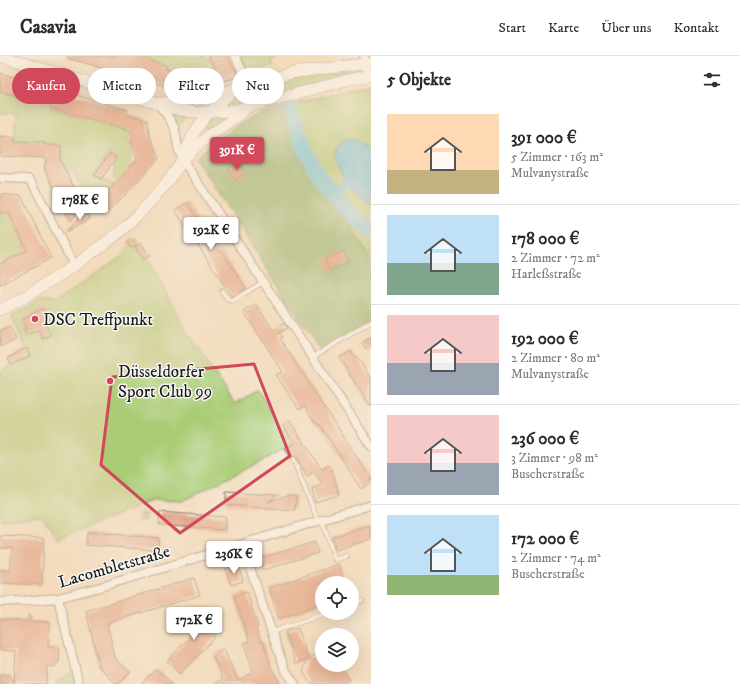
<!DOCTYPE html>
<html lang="de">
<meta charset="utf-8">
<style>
:root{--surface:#fff;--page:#f2f2f3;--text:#2b2b33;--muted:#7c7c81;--line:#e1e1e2;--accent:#d1495b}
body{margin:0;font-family:"IM FELL DW Pica",serif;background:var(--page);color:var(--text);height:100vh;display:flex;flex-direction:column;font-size:15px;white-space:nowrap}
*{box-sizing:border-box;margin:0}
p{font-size:13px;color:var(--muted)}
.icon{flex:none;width:22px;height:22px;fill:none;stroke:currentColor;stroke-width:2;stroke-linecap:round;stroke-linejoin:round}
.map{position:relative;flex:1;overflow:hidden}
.side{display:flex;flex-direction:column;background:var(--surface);width:368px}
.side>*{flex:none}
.banner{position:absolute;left:12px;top:12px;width:299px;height:36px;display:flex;gap:8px}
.buttons{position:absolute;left:315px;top:520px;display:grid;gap:8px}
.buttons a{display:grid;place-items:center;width:44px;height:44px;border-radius:50%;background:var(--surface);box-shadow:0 4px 16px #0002;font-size:20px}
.price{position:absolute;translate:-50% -34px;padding:0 9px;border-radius:4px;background:#fff;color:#222;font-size:13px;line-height:26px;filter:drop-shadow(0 1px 2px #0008)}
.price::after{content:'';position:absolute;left:50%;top:24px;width:12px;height:9px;margin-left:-6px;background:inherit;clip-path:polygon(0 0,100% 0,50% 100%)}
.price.selected{background:var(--accent);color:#fff}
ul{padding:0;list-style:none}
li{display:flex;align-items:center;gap:12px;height:100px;padding:0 16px}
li+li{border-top:1px solid var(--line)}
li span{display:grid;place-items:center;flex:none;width:112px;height:80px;border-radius:0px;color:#555}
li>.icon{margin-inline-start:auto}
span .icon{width:48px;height:48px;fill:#fffc;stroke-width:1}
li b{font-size:17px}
h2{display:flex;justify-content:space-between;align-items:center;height:48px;padding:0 16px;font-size:17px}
.tag{padding:0 14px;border-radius:18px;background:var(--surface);box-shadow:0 4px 16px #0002;font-size:14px;line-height:36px}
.tag.selected{background:var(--accent);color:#fff}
header{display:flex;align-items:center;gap:24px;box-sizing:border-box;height:56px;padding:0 20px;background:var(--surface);border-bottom:1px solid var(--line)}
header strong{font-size:19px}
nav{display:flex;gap:22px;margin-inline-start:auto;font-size:14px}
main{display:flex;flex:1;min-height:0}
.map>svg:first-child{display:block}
.green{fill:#aacc74;stroke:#637448}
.forest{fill:#87b066;stroke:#526641}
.water{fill:#68c5e6;stroke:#427081}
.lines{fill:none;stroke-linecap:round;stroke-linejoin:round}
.canal{stroke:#68c5e6;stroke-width:9}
.river{stroke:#68c5e6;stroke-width:15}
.building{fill:#e08f72}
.lane-casing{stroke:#887c6c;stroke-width:5.5}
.street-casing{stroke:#887c6c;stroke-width:10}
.secondary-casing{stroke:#887c6c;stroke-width:12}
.lane{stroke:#fff;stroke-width:4}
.street{stroke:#fff;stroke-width:8}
.secondary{stroke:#fff;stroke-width:11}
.marked{fill:none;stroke:#d1495b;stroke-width:3;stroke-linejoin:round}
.poi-dot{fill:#d1495b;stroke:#f6f6f2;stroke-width:1.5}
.labels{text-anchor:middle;stroke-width:3;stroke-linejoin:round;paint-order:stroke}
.poi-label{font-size:17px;fill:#1c1c1c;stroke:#f6f6f2;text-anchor:start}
.street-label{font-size:17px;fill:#1c1c1c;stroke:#f6f6f2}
</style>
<header>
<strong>Casavia</strong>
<nav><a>Start</a><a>Karte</a><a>Über uns</a><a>Kontakt</a></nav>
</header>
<main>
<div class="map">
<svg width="371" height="628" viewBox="0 0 371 628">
<rect width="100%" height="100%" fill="#f6f6f2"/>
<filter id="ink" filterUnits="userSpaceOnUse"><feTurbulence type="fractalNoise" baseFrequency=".025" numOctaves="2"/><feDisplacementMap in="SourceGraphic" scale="8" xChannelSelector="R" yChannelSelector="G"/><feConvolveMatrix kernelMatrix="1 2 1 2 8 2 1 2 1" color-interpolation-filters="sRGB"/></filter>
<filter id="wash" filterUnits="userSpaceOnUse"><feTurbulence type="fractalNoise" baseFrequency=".012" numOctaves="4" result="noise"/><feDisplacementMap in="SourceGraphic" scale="16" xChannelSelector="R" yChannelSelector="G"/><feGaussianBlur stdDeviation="0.9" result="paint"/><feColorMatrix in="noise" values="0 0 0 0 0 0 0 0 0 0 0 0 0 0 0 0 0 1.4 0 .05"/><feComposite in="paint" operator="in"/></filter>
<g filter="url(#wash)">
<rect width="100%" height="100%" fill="#f3dbbc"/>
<g class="green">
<polygon points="138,0 206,0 213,8 212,9 215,13 187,22 182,20 182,18 171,15 166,16 167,11 137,2"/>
<polygon points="240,0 274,0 275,4 271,5 272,10 249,17"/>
<path d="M356,14H359V16L278,39L219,52C258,22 309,19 356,14Z"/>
<polygon points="371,27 371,206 284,50"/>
<path d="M0,35L17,40V42L31,46V44L51,50L50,52L96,64V67L100,68L101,66L127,74C129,87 136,103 128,114C125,119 120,123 117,126L113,122L116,102L109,97L94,119L114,129L97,147L83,150L81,132L72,113L65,114L64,111L62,112L61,110L63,89L39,87V84H36V86L14,85L16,58L0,57Z"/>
<polygon points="171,59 172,59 185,62 178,70"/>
<polygon points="226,62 209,74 203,70 208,63"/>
<polygon points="0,157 9,157 28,196 0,208"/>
<polygon points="137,182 186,274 235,348 258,334 292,388 260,406 182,445 154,444 58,483 42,459 0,464 0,315 29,300 12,260 40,245 54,247 122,199"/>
<polygon points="140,457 147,458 145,465 143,464 139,466 137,463 140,460"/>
<polygon points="71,616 75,628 55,628"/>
</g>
<path class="forest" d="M284,50L371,206V223L368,225L371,229V264L320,295L195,102C214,85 233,69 257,59C265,55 275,53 284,50Z"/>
<path class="water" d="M351,83C360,86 366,92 371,100V149L346,127L335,103L336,92L339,89L346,84Z"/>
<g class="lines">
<polyline class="canal" points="333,136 346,127"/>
<polyline class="river" points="290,54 305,93 318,119 347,154 371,174"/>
</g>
<g id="blocks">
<g class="building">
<polygon points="68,0 143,0 143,2 167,10 166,13 182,17 181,22 216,12 208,0 227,0 239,21 188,35 183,35 67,2"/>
<polygon points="0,17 128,54 127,58 147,64 149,78 159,102 125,139 106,157 97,147 137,104 131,85 133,85 130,74 50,52 51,50 40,47 31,44 31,46 16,42 17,40 0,35"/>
<polygon points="0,80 15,81 14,85 39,86 45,87 45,89 61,90 60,104 83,149 71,165 44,112 47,102 0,100"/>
<polygon points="110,97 116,102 101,123 94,119"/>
<polygon points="239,106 246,117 235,124 228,113"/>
<polygon points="0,138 21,140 51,202 46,204 46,205 0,229 0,208 27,194 9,157 0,157"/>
<polygon points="187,146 219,195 221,194 246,232 232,241 175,154"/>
<polygon points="87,155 90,163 68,175 67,174"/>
<polygon points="132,182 136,189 131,192 127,186"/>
<polygon points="141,187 150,200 143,204 135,191"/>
<polygon points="344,195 349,206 329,214 325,203"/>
<polygon points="256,248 273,274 284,267 287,272 279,277 282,281 280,283 371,423 371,426 361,433 320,369 319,370 316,366 315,367 305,349 299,353 276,319 283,316 244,256"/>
<polygon points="42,252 50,264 44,267 51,279 43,283 39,274 27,279 24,273 26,272 22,264"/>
<polygon points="10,271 16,284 0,291 0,275"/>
<polygon points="371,281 371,290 366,293 362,287"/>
<polygon points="27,292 30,300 11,309 8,302"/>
<polygon points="351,295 356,303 358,302 371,322 371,351 339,302"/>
<polygon points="290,365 322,414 329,409 332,413 339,439 315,446 312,433 323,429 314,416 307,420 296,401 292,400 290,403 285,393 295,387 283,370"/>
<polygon points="226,436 277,439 268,446 287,440 296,440 295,454 226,449"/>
<polygon points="160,456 226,461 225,474 159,469"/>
<polygon points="370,469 371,483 336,494 332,481"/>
<polygon points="87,476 159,482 158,494 86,489"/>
<polygon points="0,480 44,482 42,529 0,527 0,514 10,515 12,492 0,492"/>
<polygon points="315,486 318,497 263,514 260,502"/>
<polygon points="339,508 345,527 322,527 322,547 279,563 269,532"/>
<polygon points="238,509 243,525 231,529 225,513"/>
<polygon points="194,522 200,539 107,567 115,602 130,616 118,628 116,628 99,610 86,555"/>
<polygon points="247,536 258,571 256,572 261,586 263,585 270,609 281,628 215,628 223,623 213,601 223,592 238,624 253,616 244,587 249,585 234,540"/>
<polygon points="204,551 215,581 180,618 167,605 194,577 187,557"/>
<polygon points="29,559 32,565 49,566 48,591 60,592 59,606 54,611 47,610 46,628 0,628 0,619 10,619 14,627 16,595 0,594 0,563 26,565"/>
<polygon points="298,572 308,602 322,597 322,609 339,609 349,624 343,628 311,628 303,616 307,603 296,608 285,576"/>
<polygon points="156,613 160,616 172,628 141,628"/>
</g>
</g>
</g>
<g filter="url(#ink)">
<use href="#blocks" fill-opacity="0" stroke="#887c6c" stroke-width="1"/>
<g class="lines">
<defs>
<g id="lane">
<polyline points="222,235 228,243 232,245 263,226"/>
<polyline points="313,301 371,266"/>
<polyline points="293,403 318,465"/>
<polyline points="322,464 335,504 347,500"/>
<polyline points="352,549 362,545"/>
<polyline points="272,576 327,557"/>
</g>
<g id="street">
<polyline points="235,0 244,18 248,29"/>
<polyline points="364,0 367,19"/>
<polyline points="158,48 167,59 175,73 178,92 183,104 371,390"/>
<polyline points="0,122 28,123 32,126 74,210"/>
<polyline points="242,488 279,598 286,615 295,628"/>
<polyline points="58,542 79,628"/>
<polyline points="0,546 21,545 58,542 100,531 371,449"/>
</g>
<g id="secondary">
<path d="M0,0L175,53C195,58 215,57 236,54L347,24L371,19"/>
<polyline points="161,47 199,43 275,21 298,16 371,7"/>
<path d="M184,102C189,83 200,65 215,51C221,45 228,41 234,34"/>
<polyline points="0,254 23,242 74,210 116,179 138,159 167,127 183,104 197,90 210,79 244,55"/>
</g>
</defs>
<use href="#lane" class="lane-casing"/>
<use href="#street" class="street-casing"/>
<use href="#secondary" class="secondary-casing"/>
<use href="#lane" class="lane"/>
<use href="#street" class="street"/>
<use href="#secondary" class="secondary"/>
</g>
</g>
<path d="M0 0H371V628H0ZM254,308L290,400L180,477L101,409L112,321Z" fill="#f3dbbc" fill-opacity=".55" fill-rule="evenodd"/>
<path class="marked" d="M254,308L290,400L180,477L101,409L112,321Z"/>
<g class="poi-dot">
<circle cx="35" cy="263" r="4"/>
<circle cx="110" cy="325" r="4"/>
</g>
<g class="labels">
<g class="poi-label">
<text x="43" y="269">DSC Treffpunkt</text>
<text x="118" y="321">Düsseldorfer<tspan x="118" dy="20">Sport Club 99</tspan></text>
</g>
<g class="street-label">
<text transform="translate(114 510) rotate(-16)" y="6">Lacombletstraße</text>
</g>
</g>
</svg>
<div class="buttons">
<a><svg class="icon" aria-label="locate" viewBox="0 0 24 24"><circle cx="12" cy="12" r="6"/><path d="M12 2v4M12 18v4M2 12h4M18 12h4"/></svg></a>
<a><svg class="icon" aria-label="layers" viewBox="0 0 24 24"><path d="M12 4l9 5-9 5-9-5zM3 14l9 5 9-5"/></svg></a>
</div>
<b class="price selected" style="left:237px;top:115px">391K €</b>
<b class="price" style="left:80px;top:165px">178K €</b>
<b class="price" style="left:211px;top:195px">192K €</b>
<b class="price" style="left:234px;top:519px">236K €</b>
<b class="price" style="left:194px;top:585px">172K €</b>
<div class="banner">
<a class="tag selected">Kaufen</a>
<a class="tag">Mieten</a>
<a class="tag">Filter</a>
<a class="tag">Neu</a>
</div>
</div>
<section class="side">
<h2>5 Objekte<svg class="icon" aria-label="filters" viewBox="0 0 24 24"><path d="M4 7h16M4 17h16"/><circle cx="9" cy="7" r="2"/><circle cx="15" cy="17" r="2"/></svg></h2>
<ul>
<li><span style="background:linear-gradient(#ffd9b3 70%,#c2b280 0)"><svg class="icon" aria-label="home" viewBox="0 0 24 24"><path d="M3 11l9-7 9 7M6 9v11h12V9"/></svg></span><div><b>391 000 €</b><p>5 Zimmer · 163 m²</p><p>Mulvanystraße</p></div></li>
<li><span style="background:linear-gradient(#bfe0f5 60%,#7fa58c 0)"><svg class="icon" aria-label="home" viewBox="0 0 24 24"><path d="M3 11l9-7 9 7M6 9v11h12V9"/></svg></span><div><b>178 000 €</b><p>2 Zimmer · 72 m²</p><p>Harleßstraße</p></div></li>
<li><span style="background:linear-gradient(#f6c9c9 60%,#9aa5b1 0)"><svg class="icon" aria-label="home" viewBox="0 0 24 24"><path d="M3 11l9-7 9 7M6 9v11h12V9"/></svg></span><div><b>192 000 €</b><p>2 Zimmer · 80 m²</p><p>Mulvanystraße</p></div></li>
<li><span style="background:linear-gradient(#f6c9c9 60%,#9aa5b1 0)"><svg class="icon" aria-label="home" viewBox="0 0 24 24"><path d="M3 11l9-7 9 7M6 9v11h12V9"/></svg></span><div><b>236 000 €</b><p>3 Zimmer · 98 m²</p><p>Buscherstraße</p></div></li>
<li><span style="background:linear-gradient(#bfe0f5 75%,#8fb573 0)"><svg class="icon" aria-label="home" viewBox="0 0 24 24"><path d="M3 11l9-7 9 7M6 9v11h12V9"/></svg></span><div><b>172 000 €</b><p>2 Zimmer · 74 m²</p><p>Buscherstraße</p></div></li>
</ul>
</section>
</main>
